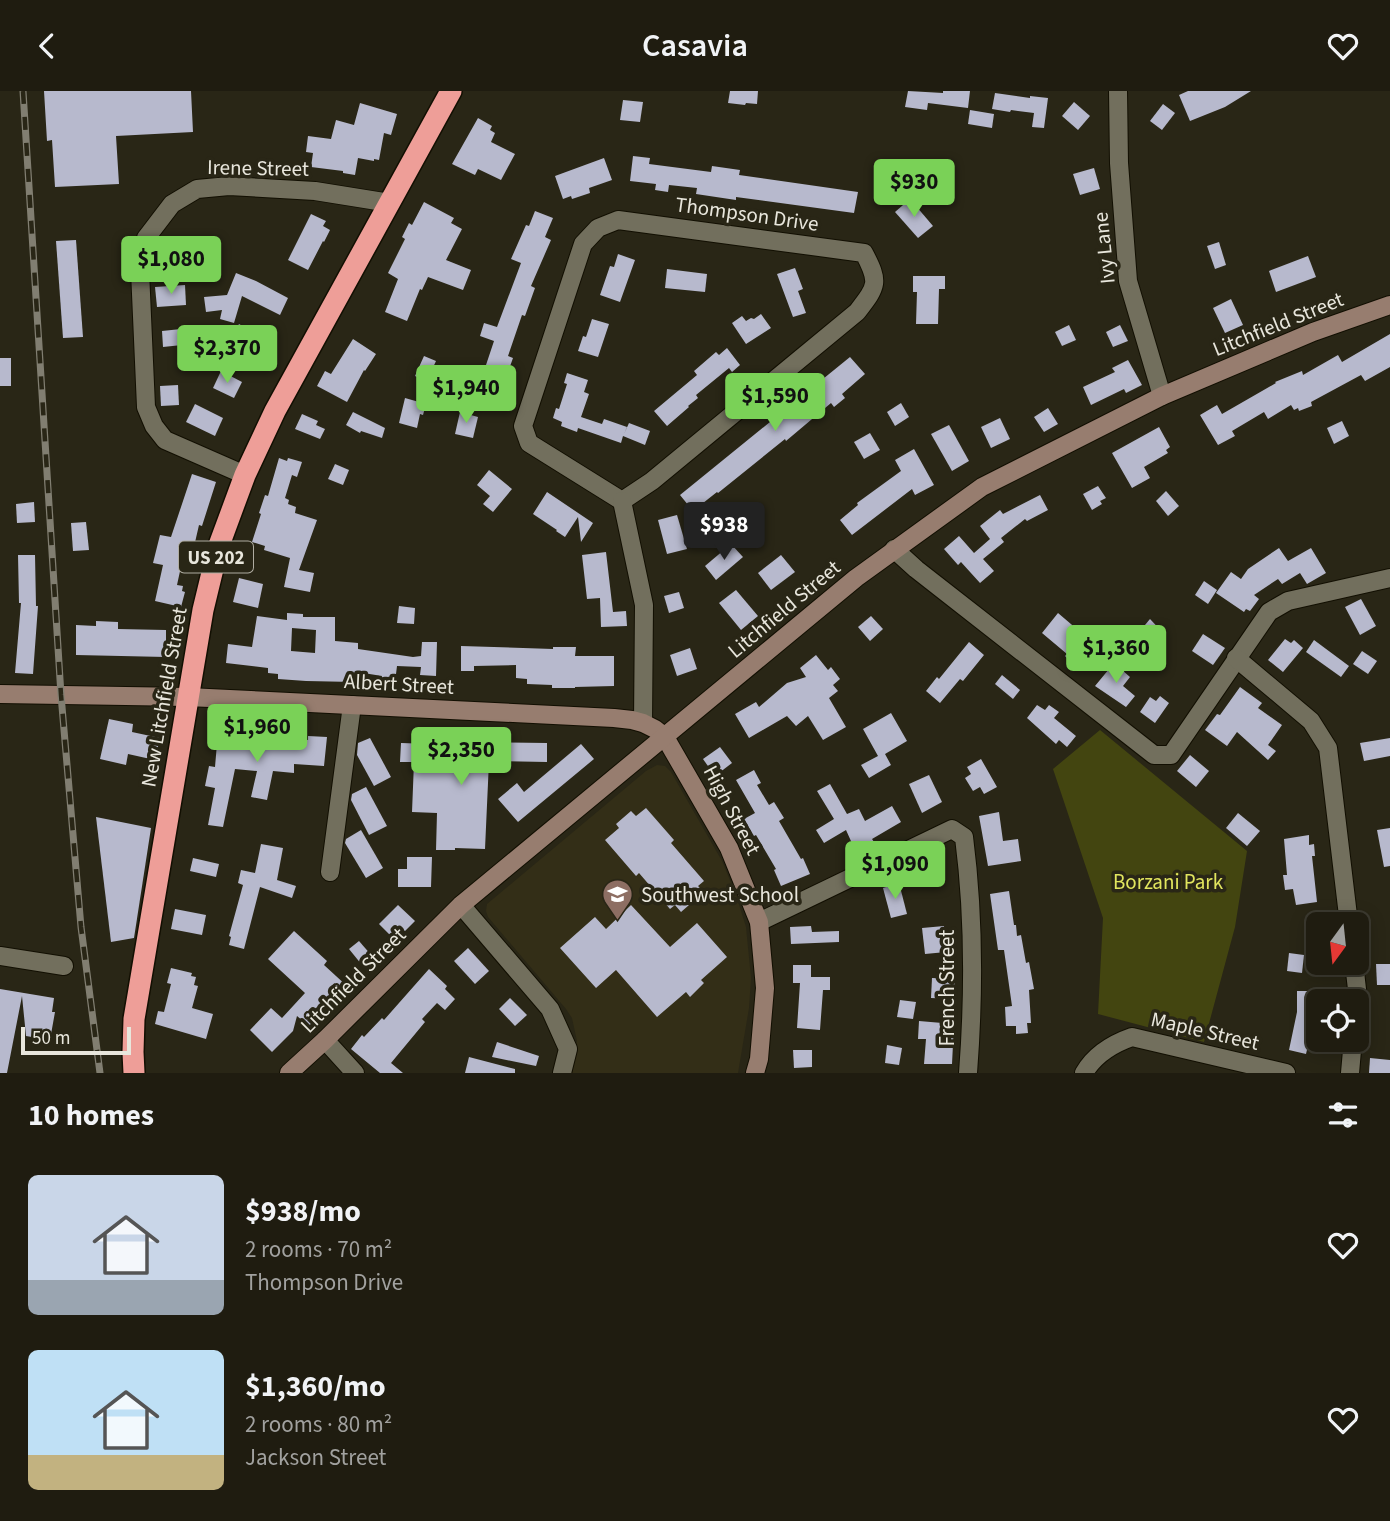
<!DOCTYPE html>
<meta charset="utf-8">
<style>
:root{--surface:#1f1c10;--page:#2c291e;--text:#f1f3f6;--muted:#a1a19f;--line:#3c3a30;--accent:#7ad157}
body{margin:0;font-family:"Source Sans 3",sans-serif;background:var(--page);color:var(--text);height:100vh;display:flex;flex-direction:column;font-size:26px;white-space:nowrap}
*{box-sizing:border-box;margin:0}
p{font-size:23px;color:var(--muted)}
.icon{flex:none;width:38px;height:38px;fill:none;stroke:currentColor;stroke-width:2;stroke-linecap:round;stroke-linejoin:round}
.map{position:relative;height:982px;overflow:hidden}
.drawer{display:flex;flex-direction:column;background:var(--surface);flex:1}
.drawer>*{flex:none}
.needle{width:46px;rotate:195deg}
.controls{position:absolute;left:1306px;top:821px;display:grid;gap:14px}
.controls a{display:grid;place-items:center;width:63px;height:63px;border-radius:10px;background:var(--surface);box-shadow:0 4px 18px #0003,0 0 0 2px var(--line);font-size:35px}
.scale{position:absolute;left:21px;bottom:18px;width:110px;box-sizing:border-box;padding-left:7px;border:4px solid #e8e6dc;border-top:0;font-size:19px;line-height:24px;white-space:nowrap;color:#e8e6dc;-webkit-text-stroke:5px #292616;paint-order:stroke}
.price{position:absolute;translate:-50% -60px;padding:0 16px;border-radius:7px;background:var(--accent);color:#111;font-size:23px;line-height:46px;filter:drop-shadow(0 2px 4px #0008)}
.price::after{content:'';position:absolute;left:50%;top:42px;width:21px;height:16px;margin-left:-10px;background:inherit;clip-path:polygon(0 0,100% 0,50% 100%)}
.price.active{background:#222;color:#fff}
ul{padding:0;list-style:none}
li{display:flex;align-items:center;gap:21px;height:175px;padding:0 28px}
li span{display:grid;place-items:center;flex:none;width:196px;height:140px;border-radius:10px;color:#555}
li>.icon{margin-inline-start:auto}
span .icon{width:84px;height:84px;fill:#fffc;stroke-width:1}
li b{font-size:30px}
h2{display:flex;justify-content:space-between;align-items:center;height:84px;padding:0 28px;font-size:30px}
header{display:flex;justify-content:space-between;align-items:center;height:91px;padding:0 28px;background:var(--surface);font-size:32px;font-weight:600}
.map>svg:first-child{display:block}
.built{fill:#332e17}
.green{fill:#434510}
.building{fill:#b7b9cd;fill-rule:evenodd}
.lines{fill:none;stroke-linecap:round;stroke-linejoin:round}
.street-casing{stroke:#120f02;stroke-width:20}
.secondary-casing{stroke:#120f02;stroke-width:20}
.highway-casing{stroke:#120f02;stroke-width:24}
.street{stroke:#726f5d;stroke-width:18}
.secondary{stroke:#977d6f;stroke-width:18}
.highway{stroke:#ee9e98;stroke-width:21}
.rail-casing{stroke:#817e71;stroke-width:7}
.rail{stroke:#292616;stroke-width:4.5;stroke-dasharray:13;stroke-linecap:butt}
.labels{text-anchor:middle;stroke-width:7;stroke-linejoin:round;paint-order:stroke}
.shield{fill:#292616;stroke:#afaca1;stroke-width:2}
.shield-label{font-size:19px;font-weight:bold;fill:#e8e6dc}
.street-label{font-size:21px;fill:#e8e6dc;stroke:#292616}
.park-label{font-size:21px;fill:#e1e55e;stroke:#292616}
.poi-label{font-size:21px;fill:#e8e6dc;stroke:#292616;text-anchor:start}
</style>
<header><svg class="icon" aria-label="back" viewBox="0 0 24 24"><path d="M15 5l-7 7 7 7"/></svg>Casavia<svg class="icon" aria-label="heart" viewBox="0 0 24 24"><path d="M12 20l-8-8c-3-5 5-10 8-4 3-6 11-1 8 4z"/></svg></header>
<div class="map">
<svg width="1390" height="982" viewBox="0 0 1390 982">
<rect width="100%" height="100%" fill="#292616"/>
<polygon class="built" points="657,674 665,675 671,681 722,770 736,804 746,836 751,887 749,917 738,982 572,982 577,950 572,927 566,918 488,826 486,820 487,813 646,680"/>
<polygon class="green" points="1100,639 1247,760 1235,836 1204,951 1098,923 1103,827 1053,678"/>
<g class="building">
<polygon points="44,0 191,0 193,41 116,45 119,93 55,96 52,49 47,50"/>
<polygon points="730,0 758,0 757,13 746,12 745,14 728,12"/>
<polygon points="908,0 943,2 943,0 970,0 968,17 928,12 927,19 905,16"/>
<polygon points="1188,0 1251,0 1225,16 1190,30 1179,4"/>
<polygon points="995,2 1030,7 1030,5 1048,7 1044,37 1032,36 1034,22 1011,19 1010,21 992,18"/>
<polygon points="623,9 643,11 640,31 620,29"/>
<polygon points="1074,11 1090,25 1078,39 1062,25"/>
<polygon points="360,12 397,23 391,44 384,42 379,69 374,68 374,70 358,67 355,84 343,82 343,80 311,76 313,62 306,61 308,45 331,48 336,29 354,34"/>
<polygon points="1163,13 1175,22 1162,39 1150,30"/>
<polygon points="970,19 994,23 992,37 968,33"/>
<polygon points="478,27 492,35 490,39 495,42 491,51 515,63 501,89 478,78 475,84 452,73"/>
<polygon points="633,65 650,67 649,73 711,81 712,75 740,79 739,84 858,101 854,122 736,106 736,109 696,103 697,97 669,94 668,101 655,99 656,93 630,90"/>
<polygon points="604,67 612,89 589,97 590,102 572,108 571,105 563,108 555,85"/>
<polygon points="1094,77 1100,98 1080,104 1073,83"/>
<polygon points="910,108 933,135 918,147 895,121"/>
<polygon points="424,111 454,127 451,132 462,138 446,169 471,179 463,199 428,186 422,199 420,198 407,230 385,221 398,188 388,182 405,148 402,146 409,132 412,134"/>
<polygon points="535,120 553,127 545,146 551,149 531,195 535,197 525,225 522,224 508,265 513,267 508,281 486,274 494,250 480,245 484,232 497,236 521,172 511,168 526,134 529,135"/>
<polygon points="311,123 326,130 323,135 330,139 324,151 323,150 308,179 288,169"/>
<polygon points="76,149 83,246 63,247 56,150"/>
<polygon points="1219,151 1226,174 1215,178 1207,155"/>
<polygon points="618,163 635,169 620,211 600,204 610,175 614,176"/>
<polygon points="1308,165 1316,186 1276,201 1269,180"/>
<polygon points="795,177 803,198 798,200 806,222 793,226 777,183"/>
<polygon points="667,178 707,183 705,201 665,197"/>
<polygon points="236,182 256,190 288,207 280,224 242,205 234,232 220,228 222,219 206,221 204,206 227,204"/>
<polygon points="913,185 945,185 945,198 939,198 938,233 916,233 917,201 913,201"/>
<polygon points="185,194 186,214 157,216 155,196"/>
<polygon points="1231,208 1243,234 1225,242 1213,217"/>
<polygon points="761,223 771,237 746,253 732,232 742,225 746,230 751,227 754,228"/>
<polygon points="592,228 609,233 598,266 578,260 583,245 586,246"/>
<polygon points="239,233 264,248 267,255 259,271 228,253"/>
<polygon points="1069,234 1076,249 1062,255 1055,241"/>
<polygon points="1120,234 1128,250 1113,256 1106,241"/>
<polygon points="181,238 182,254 163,256 162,240"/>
<polygon points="1390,243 1390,276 1365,290 1361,284 1311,311 1312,315 1299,320 1298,317 1294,319 1291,314 1268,328 1264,321 1232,340 1235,345 1218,354 1200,324 1217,314 1222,323 1276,292 1275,291 1302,280 1303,284 1338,264 1342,271"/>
<polygon points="353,248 376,263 365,280 364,279 347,311 317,295 325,280 331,283"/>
<polygon points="727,257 740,274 732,281 729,277 696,304 698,307 688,315 689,316 667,335 654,320 697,284 694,280 716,261 719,264"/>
<polygon points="424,265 436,270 430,283 428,282 425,290 415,285"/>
<polygon points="850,266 865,283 842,303 845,307 834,316 831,312 786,350 785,348 718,402 717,401 693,420 680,404"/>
<rect x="0" y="267" width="11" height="28"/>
<polygon points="1128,269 1142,294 1126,302 1124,298 1091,314 1083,296 1115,281 1112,277"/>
<polygon points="221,280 242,291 234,307 213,297"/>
<polygon points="567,282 588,289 584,301 589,303 581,326 602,333 604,328 627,336 624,343 629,332 650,340 645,354 623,345 621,352 578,337 577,341 561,335 562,331 553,327 556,317 559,318 567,293 564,292"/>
<polygon points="442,290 492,301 489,316 441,296"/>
<polygon points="178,294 179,314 161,315 160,295"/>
<polygon points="405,307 426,313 423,324 420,323 417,337 399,332"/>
<polygon points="901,312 909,326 895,335 887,321"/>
<polygon points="195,313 223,327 215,345 186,331"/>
<polygon points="1048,317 1058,333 1044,341 1034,326"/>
<polygon points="353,321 385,337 382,347 361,340 360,342 346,334"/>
<polygon points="460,321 478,326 473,347 455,343"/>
<polygon points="302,323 318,330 316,334 325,338 320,348 295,338"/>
<polygon points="1000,327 1010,348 991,357 981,336"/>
<polygon points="1342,330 1349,345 1334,353 1327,337"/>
<polygon points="949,334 969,370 952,380 931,343"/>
<polygon points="1159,336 1170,356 1166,359 1168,362 1144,376 1150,387 1132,397 1112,362"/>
<polygon points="870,342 880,359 864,368 854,351"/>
<polygon points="914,358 934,394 915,404 912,398 852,444 840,429 858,414 857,412 901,380 895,369"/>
<polygon points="279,367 287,370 288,367 302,371 297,386 292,384 285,407 289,409 288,413 296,416 295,422 317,429 299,479 314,482 310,501 284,496 290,467 264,459 265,455 252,451 261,423 259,422 265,404 268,405"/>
<polygon points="335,373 349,379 343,394 328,388"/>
<polygon points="489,379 512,398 493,421 483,413 490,405 477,394"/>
<polygon points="192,383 216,391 202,435 199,434 190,473 182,471 177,494 183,495 182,500 185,501 181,516 155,510 163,474 153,472 160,444 171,446"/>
<polygon points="1098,395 1106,407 1100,410 1102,413 1092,419 1083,403"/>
<polygon points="1166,400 1179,415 1168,425 1156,410"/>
<polygon points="547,401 593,432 581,451 578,426 565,446 556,440 557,439 533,423"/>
<polygon points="1040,404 1048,419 1027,430 1025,428 1001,447 1004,451 983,468 994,480 980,492 961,471 958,474 944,458 959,445 974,462 990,448 980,435 1000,419 1003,423"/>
<polygon points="34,411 35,431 17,432 16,413"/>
<polygon points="677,424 687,458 667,463 658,429"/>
<polygon points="86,431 89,459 73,460 71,432"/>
<polygon points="731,453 743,466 716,489 705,475"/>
<polygon points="1279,457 1288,470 1311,457 1326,482 1307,493 1300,482 1282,493 1278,488 1254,504 1259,508 1250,520 1246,518 1244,521 1216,502 1231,481 1241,488 1248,478"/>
<polygon points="606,461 613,521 626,520 627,535 601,536 600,507 587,508 582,464"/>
<polygon points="18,464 35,464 36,515 38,515 33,583 15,582 21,512 19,512"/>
<polygon points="781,464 795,481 771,499 758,482"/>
<polygon points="239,487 263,493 258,517 233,511"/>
<polygon points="1204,490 1217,499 1208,513 1195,504"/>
<polygon points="736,499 758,525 741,539 719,512"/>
<polygon points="679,501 684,517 669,522 664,505"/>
<polygon points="1361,508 1376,535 1360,544 1345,516"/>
<polygon points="399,515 415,517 414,533 397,532"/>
<path d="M287,522L303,523V526H335V550L358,552V558L413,566L421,565L422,551H437L436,585L420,584L421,576L397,575L395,591L381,589L382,585L357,581L356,586L354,587V591L306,590L278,588V583L268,582V577L226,572L228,553L252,556L257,525L287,529ZM292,537L316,539L315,562L291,560Z"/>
<polygon points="1058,522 1085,545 1090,540 1104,554 1079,579 1065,565 1067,563 1042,542"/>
<polygon points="871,525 883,538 870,550 858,536"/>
<polygon points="1150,528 1164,543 1152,553 1140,540"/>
<polygon points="96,530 118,531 118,538 166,539 166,566 76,564 76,534 96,535"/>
<polygon points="1203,543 1225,557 1213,574 1192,560"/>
<polygon points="1285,548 1291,552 1294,549 1303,557 1283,581 1268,569"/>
<polygon points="1314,549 1349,575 1341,586 1306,561"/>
<polygon points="969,551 984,564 963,590 960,588 940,612 926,600 937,586 939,588"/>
<polygon points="461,555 553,558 553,556 576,556 575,565 614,565 614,595 575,596 575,597 552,597 552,594 527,593 527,588 516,587 516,574 474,575 474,580 461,580"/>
<polygon points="690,557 697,578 677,585 670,564"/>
<polygon points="1362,560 1377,570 1368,583 1353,573"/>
<polygon points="816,564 828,579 831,576 840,588 833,594 838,600 829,607 846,636 823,649 808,625 796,635 787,625 749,647 735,623 756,611 759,616 787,592 806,586 800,577"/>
<polygon points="1114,572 1130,586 1123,595 1135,605 1126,616 1095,595"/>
<polygon points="1002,584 1020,599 1013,608 995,593"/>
<polygon points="1240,596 1262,612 1258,617 1282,634 1268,654 1276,660 1268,669 1237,641 1227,655 1205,639 1217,623 1220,624"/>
<polygon points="1160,605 1169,612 1155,632 1140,621 1150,606 1156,610"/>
<polygon points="1037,614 1045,619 1049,614 1059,621 1054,627 1076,645 1067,656 1059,649 1056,653 1027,627"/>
<polygon points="891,622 907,650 885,663 891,674 869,687 861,674 878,665 863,638"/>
<polygon points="109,628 133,633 132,641 160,647 155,669 128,663 126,674 100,668"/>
<polygon points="218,641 267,646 267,644 285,645 288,647 308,649 308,645 327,646 324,675 294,673 294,682 273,680 267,709 251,706 257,680 235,678 223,736 208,734 215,697 205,695 209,675 215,676"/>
<polygon points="370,647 391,686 374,695 357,664 358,652"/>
<polygon points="1390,647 1390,665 1364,670 1360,652"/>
<polygon points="475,651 547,652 547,671 489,670 485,758 455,757 455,759 436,759 437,722 412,721 414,671 400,671 401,652 432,653 431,663 475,665"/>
<polygon points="581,653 594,668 518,731 498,708 517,692 524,701"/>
<polygon points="720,656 732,672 715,685 703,668"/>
<polygon points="1190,664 1209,680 1196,696 1177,680"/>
<polygon points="981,668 997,696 984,703 980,696 973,700 965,687 971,683 967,676"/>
<polygon points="754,679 761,692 757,694 769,714 774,711 784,727 779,730 801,768 803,767 810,783 781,795 774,779 776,778 756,744 754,745 744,728 755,722 736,689"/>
<polygon points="929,684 942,711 922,722 909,693"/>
<polygon points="830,693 847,723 859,718 865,730 892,715 901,731 872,748 874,751 855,759 846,739 824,752 816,739 834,728 817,700"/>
<polygon points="366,696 387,735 369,744 351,709 352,703"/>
<polygon points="646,717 674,749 671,752 704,790 698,795 704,801 681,821 675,814 670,818 639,782 636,785 605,749 619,737 616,733 631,720 636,725"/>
<polygon points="999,721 1003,750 1018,748 1021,770 988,775 979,725"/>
<polygon points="1238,722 1260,740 1247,755 1226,737"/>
<polygon points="96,726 151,737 134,847 111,851"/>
<polygon points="1390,737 1390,775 1384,776 1377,739"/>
<polygon points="361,739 383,777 366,787 345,752 346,748"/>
<polygon points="1309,744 1309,754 1314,753 1315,765 1312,765 1317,811 1296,814 1293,798 1285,799 1283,784 1287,784 1284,748"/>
<polygon points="261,753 283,757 277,789 296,795 292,807 260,796 244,858 229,854 231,846 229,845 243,794 238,792 241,779 255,782"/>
<polygon points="407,766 432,766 431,796 398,796 398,778 407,778"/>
<polygon points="193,767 219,773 216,786 190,780"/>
<polygon points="899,792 907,823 891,827 883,797"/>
<polygon points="1009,800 1014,834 1016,834 1017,845 1021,844 1026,872 1029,871 1034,898 1029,899 1031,932 1027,932 1028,942 1016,943 1016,935 1006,935 1005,916 1012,915 1004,859 998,859 990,803"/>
<polygon points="398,814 415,830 405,840 400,836 391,845 379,833"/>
<polygon points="631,814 670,856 697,832 727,866 701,889 704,892 690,906 686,901 657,926 616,879 596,897 560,857 595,826 606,838"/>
<polygon points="175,818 206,824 202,844 171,838"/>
<polygon points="811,835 812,841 839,840 839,851 791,853 790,836"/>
<polygon points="944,835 946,861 925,863 922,837"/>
<polygon points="294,840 327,870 324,874 348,896 340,905 335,901 319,918 322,920 309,935 297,925 293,940 272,961 250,939 271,917 282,927 305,902 268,868"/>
<polygon points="359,850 372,865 362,874 349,858"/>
<polygon points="468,857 489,880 475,893 454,870"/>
<polygon points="1289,862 1304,864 1302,882 1287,880"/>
<polygon points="1376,873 1390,873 1390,894 1377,894"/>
<polygon points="793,874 811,874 811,886 830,886 830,899 823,899 820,939 797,937 800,892 793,892"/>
<polygon points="171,877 192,882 191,885 196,886 194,894 198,895 192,917 213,923 206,948 155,933 158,920 164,921 171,893 167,892"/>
<polygon points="429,878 447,895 445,898 455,908 445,919 437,912 422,928 425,931 391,972 403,982 380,982 351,958 362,944 364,946 382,927 384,929"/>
<polygon points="932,887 955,888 954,908 931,907"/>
<polygon points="0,898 54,907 52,921 55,921 50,949 26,945 22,905 7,982 0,982"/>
<polygon points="1297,900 1318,900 1318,912 1306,963 1289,959 1297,921"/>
<polygon points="510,907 527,924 515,935 499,918"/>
<polygon points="900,909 916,911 913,928 897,926"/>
<polygon points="919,930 954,933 952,973 924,973 926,948 918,948"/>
<polygon points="497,951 539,965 536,975 492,966"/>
<polygon points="887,954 902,957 899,974 885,972"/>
<polygon points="793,959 812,959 812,976 794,977"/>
<polygon points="469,966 515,978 515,982 465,982"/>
<polygon points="1370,967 1390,969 1390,982 1369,982"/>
</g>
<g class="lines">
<defs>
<g id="street">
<polyline points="1118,0 1119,72 1128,190 1162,305"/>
<path d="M618,129L864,162C880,192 877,195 857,221L652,390L622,410L529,352L523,335L583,153L598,137Z"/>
<polyline points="245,384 165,349 154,335 146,316 140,180 146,147 172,113 197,98 229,95 315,100 390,112"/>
<polyline points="622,410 644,514 643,632"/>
<polyline points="894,458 916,478 1154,664 1171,664 1269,521 1288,510 1390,487"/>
<polyline points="1236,567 1311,630 1328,657 1349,833"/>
<polyline points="330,781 352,614"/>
<polyline points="461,814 550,918 568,958 562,982"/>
<path d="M759,831L952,738L964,746C974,824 974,904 968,982"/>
<polyline points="0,865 64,875"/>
<polyline points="1354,872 1358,907 1356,923"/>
<polyline points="325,949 355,982"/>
<path d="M1084,982C1095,963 1112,953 1132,946L1286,982"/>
<polyline points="1350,982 1353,948"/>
</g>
<g id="secondary">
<polyline points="0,603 188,606 614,627 632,629 643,632 655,638 665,646 729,757 759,831 765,897 759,968 755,982"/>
<polyline points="289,982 325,949 461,814 856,487 982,396 1162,305 1313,241 1390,214"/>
</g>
<polyline id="highway" points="134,982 133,961 134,928 203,519 218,457 245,384 275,320 451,0"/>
</defs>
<use href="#street" class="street-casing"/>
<use href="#secondary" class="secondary-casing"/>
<use href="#highway" class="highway-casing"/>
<use href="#street" class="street"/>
<use href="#secondary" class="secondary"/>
<use href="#highway" class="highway"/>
<defs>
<polyline id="rail" points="23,0 61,604 81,836 100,982"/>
</defs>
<use href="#rail" class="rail-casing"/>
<use href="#rail" class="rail"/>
</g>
<defs>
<symbol id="school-pin" viewBox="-11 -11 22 30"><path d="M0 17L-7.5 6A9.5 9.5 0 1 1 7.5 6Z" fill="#8d6e63" stroke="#292616"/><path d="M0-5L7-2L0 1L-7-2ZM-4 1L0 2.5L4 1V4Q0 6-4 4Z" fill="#fff"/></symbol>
</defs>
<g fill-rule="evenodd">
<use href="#school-pin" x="600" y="786" width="35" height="47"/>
</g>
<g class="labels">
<rect class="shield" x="179" y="450.5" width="74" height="31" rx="5"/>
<g class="shield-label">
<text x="216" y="473">US 202</text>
</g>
<g class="street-label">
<text transform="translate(258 77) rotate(1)" y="7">Irene Street</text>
<text transform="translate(747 123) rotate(8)" y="7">Thompson Drive</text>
<text transform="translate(1104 157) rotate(-96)" y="7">Ivy Lane</text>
<text transform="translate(1278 233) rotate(-22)" y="7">Litchfield Street</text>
<text transform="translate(784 518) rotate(-40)" y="7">Litchfield Street</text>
<text transform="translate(399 593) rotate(3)" y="7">Albert Street</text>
<text transform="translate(164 606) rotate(-80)" y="7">New Litchfield Street</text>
<text transform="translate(732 719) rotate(62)" y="7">High Street</text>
<text transform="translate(353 889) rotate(-45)" y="7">Litchfield Street</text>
<text transform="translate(947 897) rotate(-90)" y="7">French Street</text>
<text transform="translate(1205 940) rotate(13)" y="7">Maple Street</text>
</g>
<g class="park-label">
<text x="1168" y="798">Borzani Park</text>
</g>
<g class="poi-label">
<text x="641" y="811">Southwest School</text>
</g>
</g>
</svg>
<div class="controls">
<a><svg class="needle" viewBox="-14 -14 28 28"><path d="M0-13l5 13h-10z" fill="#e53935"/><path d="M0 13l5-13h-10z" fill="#a1a19f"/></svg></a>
<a><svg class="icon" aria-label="locate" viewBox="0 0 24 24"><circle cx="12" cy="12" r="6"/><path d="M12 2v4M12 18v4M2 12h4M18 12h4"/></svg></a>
</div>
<div class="scale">50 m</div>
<b class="price" style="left:914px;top:128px">$930</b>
<b class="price" style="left:171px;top:205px">$1,080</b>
<b class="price" style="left:227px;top:294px">$2,370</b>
<b class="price" style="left:466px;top:334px">$1,940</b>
<b class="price" style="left:775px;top:342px">$1,590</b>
<b class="price active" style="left:724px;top:471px">$938</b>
<b class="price" style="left:1116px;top:594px">$1,360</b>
<b class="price" style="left:257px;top:673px">$1,960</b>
<b class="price" style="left:461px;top:696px">$2,350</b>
<b class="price" style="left:895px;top:810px">$1,090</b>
</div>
<section class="drawer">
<h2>10 homes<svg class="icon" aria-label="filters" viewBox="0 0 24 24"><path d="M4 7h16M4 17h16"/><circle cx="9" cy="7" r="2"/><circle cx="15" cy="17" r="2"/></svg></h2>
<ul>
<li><span style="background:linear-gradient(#c9d6e8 75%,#9aa5b1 0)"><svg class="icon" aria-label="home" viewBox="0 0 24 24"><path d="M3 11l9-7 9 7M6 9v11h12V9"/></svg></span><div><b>$938/mo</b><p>2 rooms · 70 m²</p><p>Thompson Drive</p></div><svg class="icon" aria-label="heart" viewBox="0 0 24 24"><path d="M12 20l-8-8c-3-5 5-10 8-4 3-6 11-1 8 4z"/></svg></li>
<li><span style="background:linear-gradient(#bfe0f5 75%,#c2b280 0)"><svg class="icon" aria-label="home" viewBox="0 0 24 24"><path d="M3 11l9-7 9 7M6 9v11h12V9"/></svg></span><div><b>$1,360/mo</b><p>2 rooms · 80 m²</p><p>Jackson Street</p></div><svg class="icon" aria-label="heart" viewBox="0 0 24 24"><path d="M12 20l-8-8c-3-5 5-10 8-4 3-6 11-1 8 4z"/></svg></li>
</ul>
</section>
